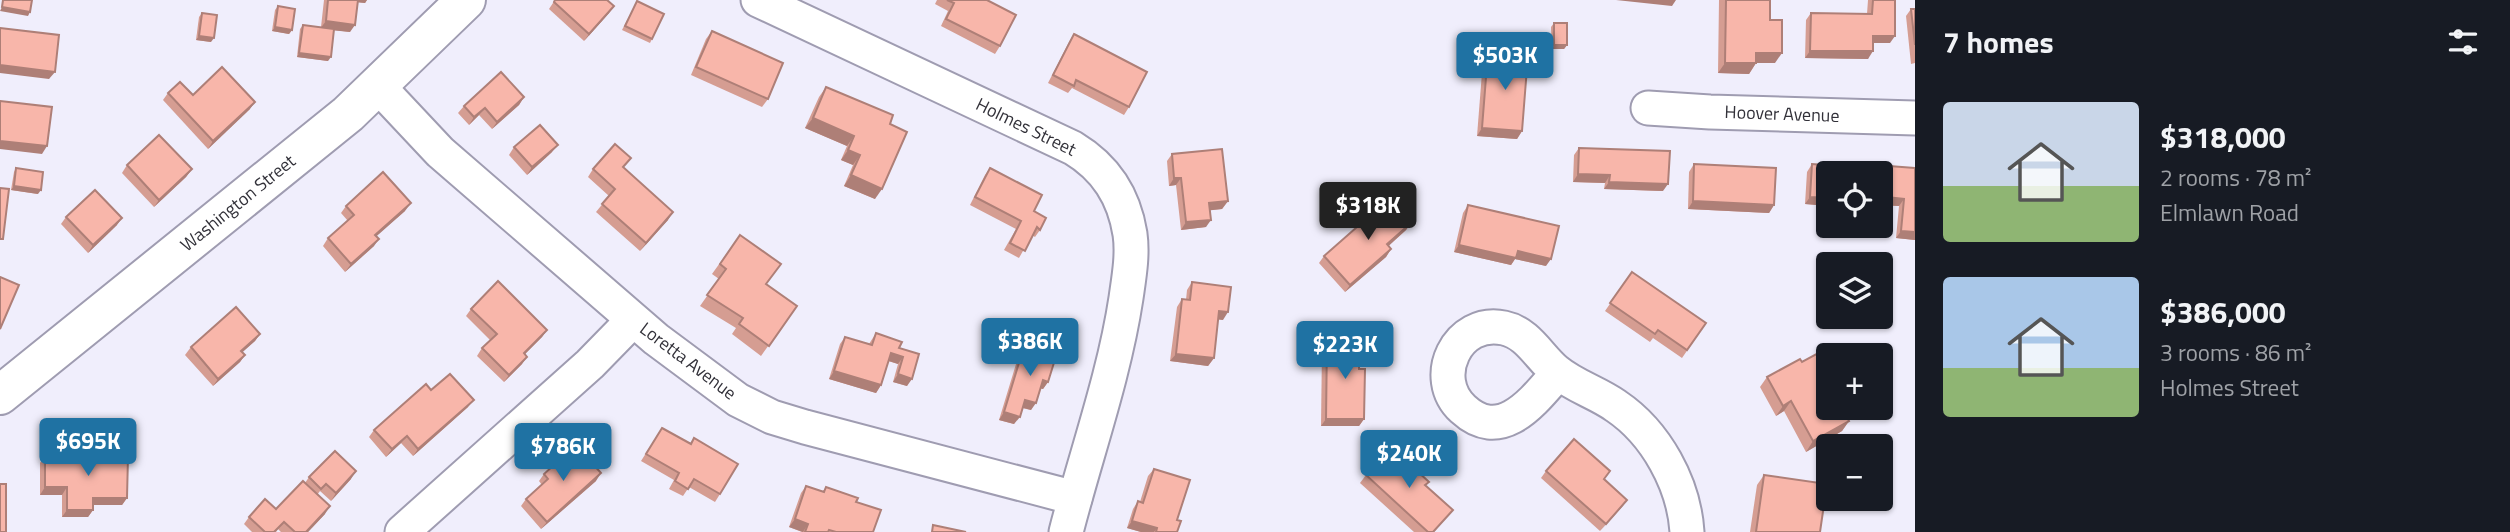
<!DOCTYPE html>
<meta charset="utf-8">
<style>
:root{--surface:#171b24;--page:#242831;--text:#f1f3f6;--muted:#9ea1a6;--accent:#1f72a3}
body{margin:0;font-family:"Titillium Web",sans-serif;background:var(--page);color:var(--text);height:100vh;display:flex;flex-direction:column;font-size:26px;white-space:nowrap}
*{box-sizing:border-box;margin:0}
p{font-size:23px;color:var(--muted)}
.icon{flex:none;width:38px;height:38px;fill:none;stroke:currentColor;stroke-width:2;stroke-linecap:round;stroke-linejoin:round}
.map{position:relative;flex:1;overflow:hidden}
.drawer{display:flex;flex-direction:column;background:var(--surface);width:595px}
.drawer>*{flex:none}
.fabs{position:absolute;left:1816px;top:161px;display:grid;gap:14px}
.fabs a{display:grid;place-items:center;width:77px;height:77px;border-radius:7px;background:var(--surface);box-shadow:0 2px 5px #0004;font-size:35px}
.price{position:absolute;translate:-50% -60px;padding:0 16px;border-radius:7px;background:var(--accent);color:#fff;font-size:23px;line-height:46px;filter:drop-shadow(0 2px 4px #0008)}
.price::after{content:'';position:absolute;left:50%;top:42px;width:21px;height:16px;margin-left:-10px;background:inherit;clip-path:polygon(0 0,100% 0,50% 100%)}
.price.selected{background:#222;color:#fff}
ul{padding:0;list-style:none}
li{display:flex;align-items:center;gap:21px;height:175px;padding:0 28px}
li span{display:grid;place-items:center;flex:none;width:196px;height:140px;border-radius:7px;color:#555}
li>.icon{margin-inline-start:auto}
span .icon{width:84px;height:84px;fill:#fffc;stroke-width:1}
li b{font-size:30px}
h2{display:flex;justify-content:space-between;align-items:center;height:84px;padding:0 28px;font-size:30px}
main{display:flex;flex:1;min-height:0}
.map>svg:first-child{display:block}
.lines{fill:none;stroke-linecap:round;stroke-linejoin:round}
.street-casing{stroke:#9f9cb1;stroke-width:37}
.secondary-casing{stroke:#9f9cb1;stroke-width:42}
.street{stroke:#fff;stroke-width:33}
.secondary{stroke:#fff;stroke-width:38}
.wall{fill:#d59d92}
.shaded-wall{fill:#ae7f77}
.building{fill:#f8b6aa;stroke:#ae7f77;stroke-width:2}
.labels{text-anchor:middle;stroke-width:7;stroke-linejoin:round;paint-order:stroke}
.street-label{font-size:18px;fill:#323139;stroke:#fff}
</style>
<main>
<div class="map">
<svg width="1915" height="532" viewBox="0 0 1915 532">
<rect width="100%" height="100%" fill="#f0eefc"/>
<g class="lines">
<defs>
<g id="street">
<path d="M758,0L1073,148C1106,168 1124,196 1130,234C1133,255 1129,277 1126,298C1114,377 1086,454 1066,532"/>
<polyline points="378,86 440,152 656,339 738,400 772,417 805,427 1075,498"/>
<polyline points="1648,108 1710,112 1915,118"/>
<path d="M1558,373C1535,399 1502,445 1463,409C1429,378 1457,318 1504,328C1528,333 1539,357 1556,371C1574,386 1598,393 1616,406C1656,433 1684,484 1687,532"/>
<polyline points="402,532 590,364 633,320"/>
</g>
<polyline id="secondary" points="0,395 348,114 466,0"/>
</defs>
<use href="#street" class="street-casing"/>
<use href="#secondary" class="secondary-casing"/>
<use href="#street" class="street"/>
<use href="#secondary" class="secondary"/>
</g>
<g class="wall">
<polygon points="324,0 367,0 365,3 358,2 350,32 334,30 328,61 297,57 300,29 303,25 321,27"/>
<polygon points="555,0 609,13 584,41 549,9"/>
<polygon points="937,0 987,0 1000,46 995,54 941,26 948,11 935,4"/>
<polygon points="1719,0 1770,0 1770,20 1775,63 1756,63 1749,74 1718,73"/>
<polygon points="1868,0 1895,0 1890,43 1873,43 1868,59 1805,58 1806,20 1811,13 1867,14"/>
<polygon points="637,1 652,39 650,43 622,30"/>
<polygon points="278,6 292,30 289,34 272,31 275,10"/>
<polygon points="1911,9 1915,9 1915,63 1911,64 1906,16"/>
<polygon points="202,13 211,42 196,40 199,17"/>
<polygon points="1554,23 1567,45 1564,49 1552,49 1551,27"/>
<polygon points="712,31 768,99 762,107 691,75 706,39"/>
<polygon points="1074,34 1129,107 1124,115 1072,88 1068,93 1048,83 1069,42"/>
<polygon points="1488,52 1522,131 1517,139 1477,136 1483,60"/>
<polygon points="826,87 890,124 875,199 844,186 853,165 841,160 847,146 805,128 819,97"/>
<polygon points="168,93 250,109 208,149 163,100"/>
<polygon points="524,97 519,105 492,129 479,115 469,125 458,113 464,106"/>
<polygon points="514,147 552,152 527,175 509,155"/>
<polygon points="1579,148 1663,191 1604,189 1605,183 1573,182 1574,155"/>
<polygon points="1172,154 1228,201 1222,209 1210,210 1206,227 1181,230 1176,185 1169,186 1167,161"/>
<polygon points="1694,164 1774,205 1769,213 1688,209 1689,172"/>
<polygon points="1812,164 1829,173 1829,206 1805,204 1807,172"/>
<polygon points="127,165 192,169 186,177 154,207 122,173"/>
<polygon points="1889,166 1915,168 1915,240 1896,238 1899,206 1881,205 1883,173"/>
<polygon points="16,168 38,194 11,190 14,172"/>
<polygon points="624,168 668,220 640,251 596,212 609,196 588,177 593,169"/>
<polygon points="990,168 1034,211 1040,230 1035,237 1032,235 1019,258 1004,250 1016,229 970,205 985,175"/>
<polygon points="1468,205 1546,266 1515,259 1511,265 1454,252 1463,213"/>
<polygon points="346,206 405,211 376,236 374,246 345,272 323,246 328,238 348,221 341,213"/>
<polygon points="66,217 117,225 88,253 61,224"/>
<polygon points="1411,223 1406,230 1388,246 1391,249 1386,257 1345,292 1319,263 1324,256"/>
<polygon points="740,235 766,284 797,306 761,356 732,334 736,328 700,306 719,279 712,274"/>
<polygon points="1632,272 1706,323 1682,358 1653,338 1650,342 1605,311"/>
<polygon points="1192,282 1223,320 1218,319 1214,358 1208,366 1170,361 1177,307 1182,299 1186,300 1187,290"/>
<polygon points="471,309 547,330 542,337 525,354 522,364 504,382 477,356 482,348 490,340 466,316"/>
<polygon points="876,333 899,348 919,354 907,386 893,382 898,364 888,361 881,385 876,393 829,379 840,344 845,337 869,344"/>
<polygon points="260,334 255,341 242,352 245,355 240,362 213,386 185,355 191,347"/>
<polygon points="1327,340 1359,369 1364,419 1359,426 1321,426 1322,347"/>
<polygon points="1025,343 1048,382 1043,389 1041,388 1031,410 1022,408 1014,424 999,420 1020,351"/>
<polygon points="1767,377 1829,408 1849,421 1842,431 1806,452 1784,411 1776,416 1760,387"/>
<polygon points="431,390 468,407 413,456 401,443 386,457 369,437 374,430"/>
<polygon points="662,428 690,444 694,438 720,494 715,502 689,487 683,496 669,489 674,480 641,461"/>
<polygon points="45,455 127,498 122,505 93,505 93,510 88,517 62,517 62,495 40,495 40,463"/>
<polygon points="1154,469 1177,520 1177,532 1141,532 1127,528 1133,509 1138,501 1140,502 1148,476"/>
<polygon points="1546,471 1627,500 1600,531 1541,478"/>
<polygon points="544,474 596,481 541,529 521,506 526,499 542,485 539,481"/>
<polygon points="1366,475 1429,482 1426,486 1453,510 1434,532 1414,532 1360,483"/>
<polygon points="1764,475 1820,532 1750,532 1757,485"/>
<polygon points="309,477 351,479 331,501 320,491 317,495 325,514 308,532 281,532 278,529 276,532 252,532 244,524 249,517 276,509 305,483"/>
<polygon points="806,486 823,491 826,487 856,502 873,532 802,532 789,527 801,493"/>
</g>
<g class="shaded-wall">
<polygon points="355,0 367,0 365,3 354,2"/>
<polygon points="1616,0 1676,0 1672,6"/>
<polygon points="614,6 609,13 584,41 589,34"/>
<polygon points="2,7 30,12 28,16 0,11"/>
<polygon points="326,21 355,25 350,32 320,29"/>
<polygon points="275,27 292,30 289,34 272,31"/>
<polygon points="199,36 214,38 211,42 196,40"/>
<polygon points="1873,36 1895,36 1890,43 1868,43"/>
<polygon points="1554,45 1567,45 1564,49 1552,49"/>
<polygon points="1810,51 1873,51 1868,59 1805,58"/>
<polygon points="299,53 331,57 328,61 297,57"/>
<polygon points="1756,53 1782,53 1775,63 1749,63"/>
<polygon points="1725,63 1756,63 1749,74 1718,73"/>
<polygon points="0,65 55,72 49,79 0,73"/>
<polygon points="524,97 519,105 492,129 497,122"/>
<polygon points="255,102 250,109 208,149 213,141"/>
<polygon points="485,108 479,115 469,125 474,117"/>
<polygon points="813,118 854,136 847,146 805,128"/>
<polygon points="1482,128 1522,131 1517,139 1477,136"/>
<polygon points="0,141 47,146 42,154 0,149"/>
<polygon points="558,145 552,152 527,175 532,167"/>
<polygon points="848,150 860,155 853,165 841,160"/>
<polygon points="192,169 186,177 154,207 159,200"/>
<polygon points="1578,174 1610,175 1605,183 1573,182"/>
<polygon points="851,175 882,189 875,199 844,186"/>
<polygon points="1174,178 1181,178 1176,185 1169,186"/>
<polygon points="1609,182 1668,184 1663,191 1604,189"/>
<polygon points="14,186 41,190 38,194 11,190"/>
<polygon points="1810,197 1829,198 1829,206 1805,204"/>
<polygon points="1886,197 1904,199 1899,206 1881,205"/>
<polygon points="1228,201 1222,209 1204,211 1209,203"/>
<polygon points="1693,201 1774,205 1769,213 1688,209"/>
<polygon points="411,203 405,211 370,242 375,235"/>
<polygon points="673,212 668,220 640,251 646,243"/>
<polygon points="122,218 117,225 88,253 93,245"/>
<polygon points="1211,220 1206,227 1181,230 1186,222"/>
<polygon points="1411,223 1406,230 1382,252 1387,244"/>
<polygon points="1835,226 1867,226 1864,230 1834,228"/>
<polygon points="1901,231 1915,232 1915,240 1896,238"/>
<polygon points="379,239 374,246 345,272 351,264"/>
<polygon points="1459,245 1518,251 1551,259 1546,266 1515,259 1511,265 1454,252"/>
<polygon points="1391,249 1386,257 1345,292 1350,285"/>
<polygon points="1219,311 1228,312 1223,320 1214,319"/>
<polygon points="547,330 542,337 518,361 524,353"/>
<polygon points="260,334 255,341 236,358 241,351"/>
<polygon points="891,353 903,357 898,364 886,360"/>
<polygon points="1176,354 1214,358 1208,366 1170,361"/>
<polygon points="245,355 240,362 213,386 218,379"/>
<polygon points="527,357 522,364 504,382 509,375"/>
<polygon points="834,371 881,385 876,393 829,379"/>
<polygon points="898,374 912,379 907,386 893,382"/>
<polygon points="1043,380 1048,382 1043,389 1038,388"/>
<polygon points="474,400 468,407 413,456 418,449"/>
<polygon points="1025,400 1036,403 1031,410 1020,407"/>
<polygon points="1791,401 1784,411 1776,416 1783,406"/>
<polygon points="1004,412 1020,417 1014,424 999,420"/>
<polygon points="1326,419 1364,419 1359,426 1321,426"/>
<polygon points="1849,421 1842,431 1806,452 1813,441"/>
<polygon points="407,436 401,443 386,457 392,449"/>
<polygon points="356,471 351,479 331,501 336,493"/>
<polygon points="601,473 596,481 541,529 547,522"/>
<polygon points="45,487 67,487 62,495 40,495"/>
<polygon points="93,498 127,498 122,505 88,505"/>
<polygon points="1627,500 1622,507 1600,531 1606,524"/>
<polygon points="330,506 325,514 308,532 306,532"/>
<polygon points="67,510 93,510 88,517 62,517"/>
<polygon points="795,519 808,524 803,532 789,527"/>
<polygon points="1132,521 1157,528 1154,532 1141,532 1127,528"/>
</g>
<g class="building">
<polygon points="3,0 32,0 30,12 2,7"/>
<polygon points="328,0 358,0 355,25 326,21"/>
<polygon points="555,0 607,0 614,6 589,34 554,2"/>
<polygon points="947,0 987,0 1016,15 1000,46 946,19 954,3"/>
<polygon points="1726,0 1770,0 1770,20 1782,20 1782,53 1756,53 1756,63 1725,63"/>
<polygon points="1873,0 1895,0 1895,36 1873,36 1873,51 1810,51 1811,13 1872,14"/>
<polygon points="637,1 664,14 652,39 625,26"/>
<polygon points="278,6 295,9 292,30 275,27"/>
<polygon points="1911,9 1915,9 1915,45"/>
<polygon points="202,13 217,15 214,38 199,36"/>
<rect x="1554" y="23" width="13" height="22"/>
<polygon points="303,25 334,29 331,57 299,53"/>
<polygon points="0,28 59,35 55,72 0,65"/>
<polygon points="712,31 783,63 768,99 696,67"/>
<polygon points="1074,34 1147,72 1129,107 1076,80 1074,86 1053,75"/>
<polygon points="1488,52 1528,55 1522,131 1482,128"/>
<polygon points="222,67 255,102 213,141 168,93 180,82 193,95"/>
<polygon points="501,72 524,97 497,122 485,108 474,117 464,106"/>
<polygon points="826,87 893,115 890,124 907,132 882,189 851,175 860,155 848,150 854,136 813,118"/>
<polygon points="0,101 52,107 47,146 0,141"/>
<polygon points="540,125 558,145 532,167 514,147"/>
<polygon points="159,135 192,169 159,200 127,165"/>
<polygon points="615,144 631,158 623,167 673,212 646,243 602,204 615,189 593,169"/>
<polygon points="1579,148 1670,151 1668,184 1609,182 1610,175 1578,174"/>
<polygon points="1222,149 1228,201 1209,203 1211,220 1186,222 1181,178 1174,178 1172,154"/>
<polygon points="1694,164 1776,168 1774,205 1693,201"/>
<polygon points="1812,164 1873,169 1873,173 1829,173 1829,198 1810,197"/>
<polygon points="1889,166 1915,168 1915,232 1901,231 1904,199 1886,197"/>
<polygon points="16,168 43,172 41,190 14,186"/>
<polygon points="990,168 1042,195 1034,211 1046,218 1040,230 1037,227 1025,251 1010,243 1021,221 975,197"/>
<polygon points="383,172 411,203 375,235 379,239 351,264 328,238 354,215 346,206"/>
<polygon points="0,188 9,189 3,239 0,239"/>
<polygon points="95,190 122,218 93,245 66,217"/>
<polygon points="1390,198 1411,223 1387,244 1391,249 1350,285 1324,256"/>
<polygon points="1468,205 1559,226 1551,259 1518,251 1516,258 1459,245"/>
<polygon points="740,235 781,264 766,284 797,306 769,346 739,324 743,318 707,295 726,269 720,264"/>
<polygon points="1632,272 1706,323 1687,350 1658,330 1655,334 1610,303"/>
<polygon points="0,277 19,285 0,329"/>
<polygon points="498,281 547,330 524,353 527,357 509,375 482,348 497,334 471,309"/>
<polygon points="1192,282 1231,287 1228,312 1219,311 1214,358 1176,354 1182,299 1190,300"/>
<polygon points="236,307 260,334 241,351 245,355 218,379 191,347"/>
<polygon points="876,333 902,342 899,348 919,354 912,379 898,374 903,357 891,353 881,385 834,371 845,337 872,345"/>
<polygon points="1327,340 1359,340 1359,369 1365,369 1364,419 1326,419"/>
<polygon points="1025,343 1057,353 1048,382 1043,380 1036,403 1025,400 1020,417 1004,412"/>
<polygon points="1822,351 1829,363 1829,378 1826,379 1829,384 1829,408 1842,408 1849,421 1813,441 1791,401 1783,406 1767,377 1800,359 1802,362"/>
<polygon points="450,374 474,400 418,449 407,436 392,449 374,430 426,384 431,390"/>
<polygon points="662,428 691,444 694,438 738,464 720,494 694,479 688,489 675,481 679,473 646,454"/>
<polygon points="1574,439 1610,471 1604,479 1627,500 1606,524 1546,471"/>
<polygon points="576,445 601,473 547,522 526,499 548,479 544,474"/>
<polygon points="1391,447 1429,482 1425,485 1453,510 1433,532 1428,532 1366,475"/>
<polygon points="335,451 356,471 336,493 326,484 321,489 309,477"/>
<polygon points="45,455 128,456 127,498 93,498 93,510 67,510 67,487 45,487"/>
<polygon points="1154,469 1190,480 1177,520 1181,521 1177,532 1156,532 1157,528 1132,521 1138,501 1143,503"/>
<polygon points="1764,475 1827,484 1820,532 1756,532"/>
<polygon points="303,481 330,506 306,532 295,532 284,522 274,532 265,532 249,517 265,499 276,509"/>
<rect x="0" y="484" width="6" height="48"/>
<polygon points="806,486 824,492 826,487 858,498 856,502 881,510 873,532 836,532 829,530 828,532 805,532 808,524 795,519"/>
<polygon points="933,525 966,532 932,532"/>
</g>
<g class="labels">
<g class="street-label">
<text transform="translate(1782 114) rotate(2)" y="6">Hoover Avenue</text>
<text transform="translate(1026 127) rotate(26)" y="6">Holmes Street</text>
<text transform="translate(238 203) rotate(-39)" y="6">Washington Street</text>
<text transform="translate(688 361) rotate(37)" y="6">Loretta Avenue</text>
</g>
</g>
</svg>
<div class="fabs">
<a><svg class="icon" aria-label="locate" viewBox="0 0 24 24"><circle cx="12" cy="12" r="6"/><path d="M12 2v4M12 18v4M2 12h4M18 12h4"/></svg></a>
<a><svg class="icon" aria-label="layers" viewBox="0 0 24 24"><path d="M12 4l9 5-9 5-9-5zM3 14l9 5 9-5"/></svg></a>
<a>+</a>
<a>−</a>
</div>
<b class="price" style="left:1505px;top:92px">$503K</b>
<b class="price selected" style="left:1368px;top:242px">$318K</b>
<b class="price" style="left:1030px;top:378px">$386K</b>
<b class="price" style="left:1345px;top:381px">$223K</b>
<b class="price" style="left:88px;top:478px">$695K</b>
<b class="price" style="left:563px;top:483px">$786K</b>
<b class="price" style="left:1409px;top:490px">$240K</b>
</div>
<section class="drawer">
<h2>7 homes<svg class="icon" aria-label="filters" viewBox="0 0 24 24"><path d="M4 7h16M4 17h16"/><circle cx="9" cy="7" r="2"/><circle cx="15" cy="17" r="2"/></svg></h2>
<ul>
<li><span style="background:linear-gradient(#c9d6e8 60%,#8fb573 0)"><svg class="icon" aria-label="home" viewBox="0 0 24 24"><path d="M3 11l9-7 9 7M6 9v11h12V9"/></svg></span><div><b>$318,000</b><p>2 rooms · 78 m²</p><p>Elmlawn Road</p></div></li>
<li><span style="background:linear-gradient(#a9c7e8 65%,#8fb573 0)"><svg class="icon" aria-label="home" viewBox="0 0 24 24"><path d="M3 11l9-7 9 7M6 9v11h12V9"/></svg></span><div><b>$386,000</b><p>3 rooms · 86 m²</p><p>Holmes Street</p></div></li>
</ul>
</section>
</main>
